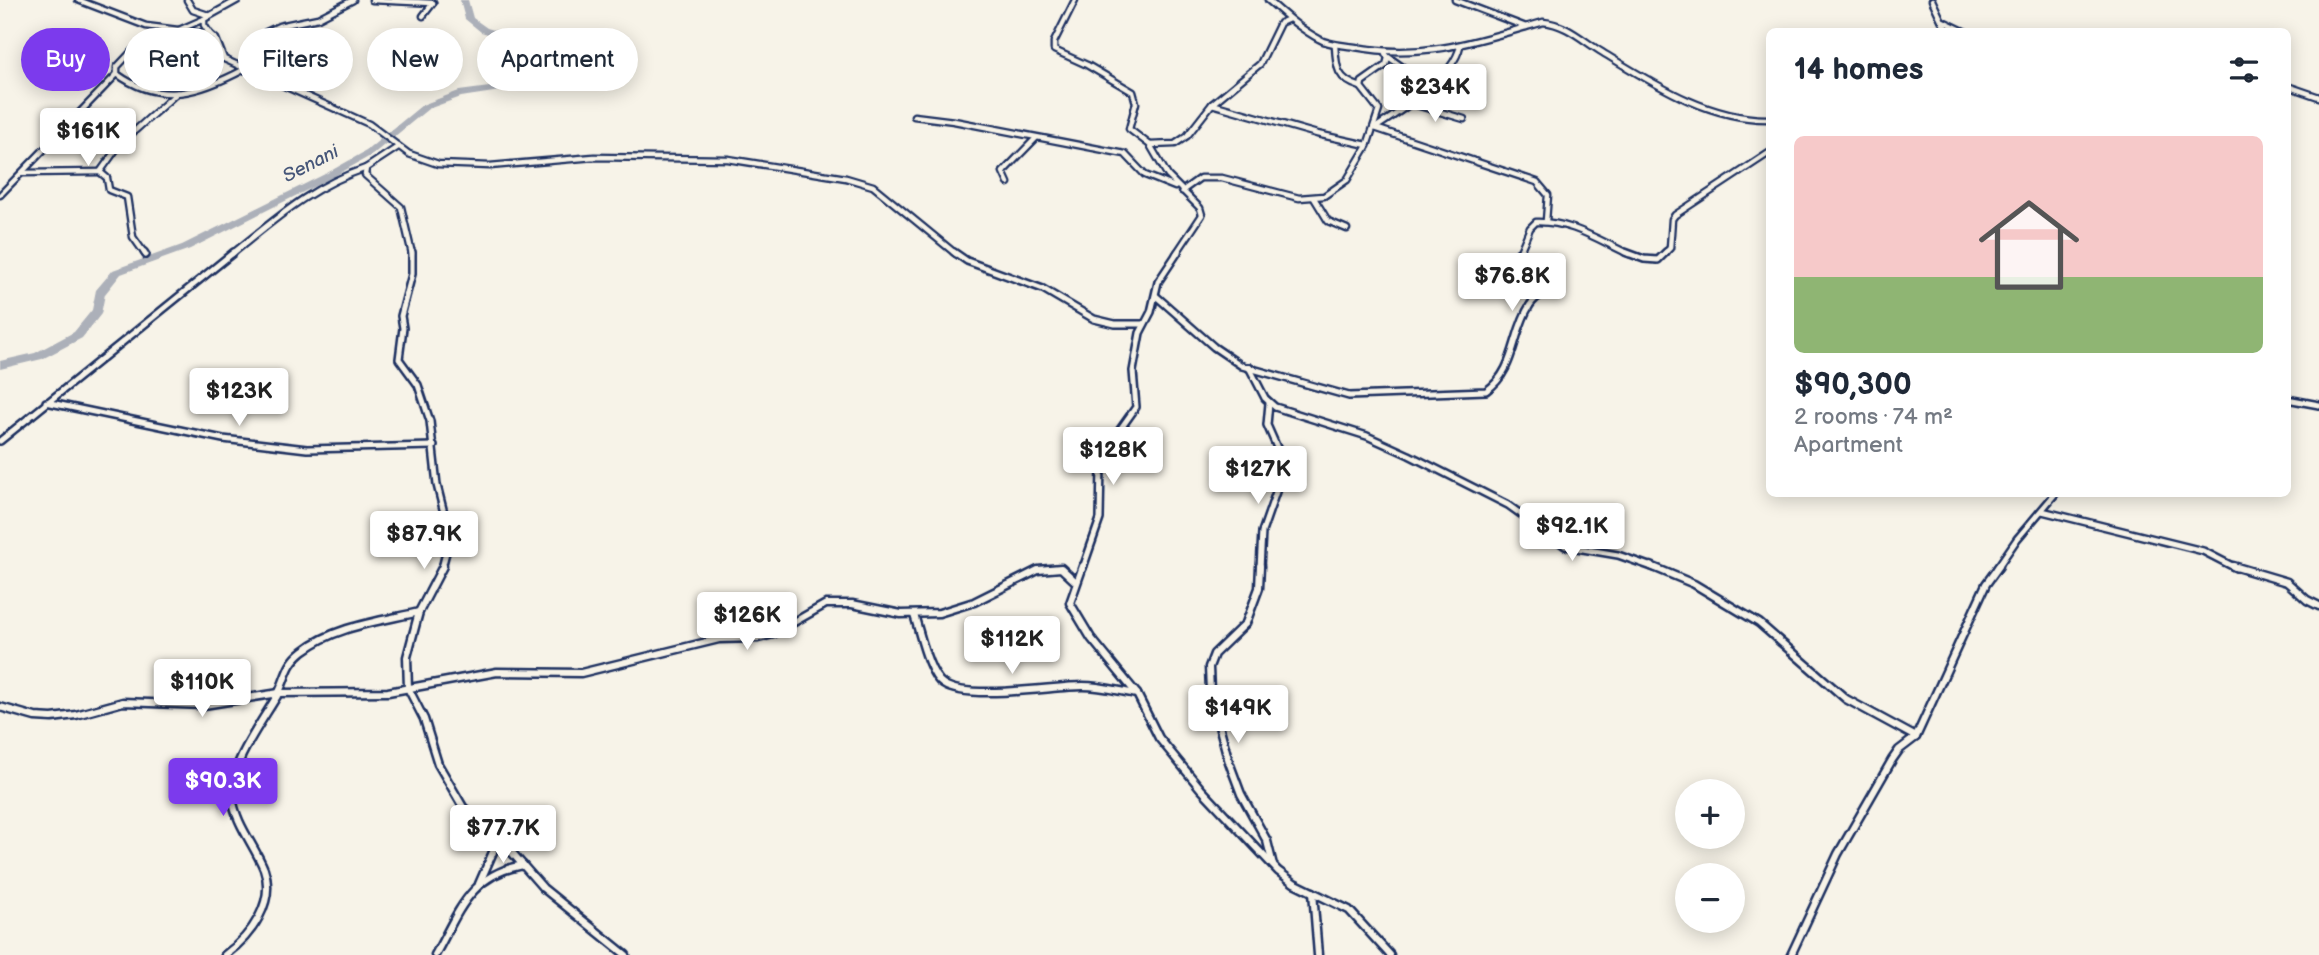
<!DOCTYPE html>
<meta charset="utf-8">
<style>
:root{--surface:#fff;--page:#f2f2f3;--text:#1f2937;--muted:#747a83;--accent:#7c3aed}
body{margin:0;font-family:"Balsamiq Sans",sans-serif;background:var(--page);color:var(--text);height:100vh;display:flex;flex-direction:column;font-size:26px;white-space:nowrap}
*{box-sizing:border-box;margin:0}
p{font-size:23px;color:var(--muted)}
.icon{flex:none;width:38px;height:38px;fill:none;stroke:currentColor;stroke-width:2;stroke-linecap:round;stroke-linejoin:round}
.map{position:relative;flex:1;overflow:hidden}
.drawer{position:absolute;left:1766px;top:28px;width:525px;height:469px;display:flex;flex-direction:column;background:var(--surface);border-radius:10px;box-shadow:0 4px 18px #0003}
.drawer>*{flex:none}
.banner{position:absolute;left:21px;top:28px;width:665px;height:63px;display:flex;gap:14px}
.fabs{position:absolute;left:1675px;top:779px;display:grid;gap:14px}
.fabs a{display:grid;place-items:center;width:70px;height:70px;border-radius:50%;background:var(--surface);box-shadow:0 4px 18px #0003;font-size:35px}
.price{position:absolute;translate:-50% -60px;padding:0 16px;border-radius:7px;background:#fff;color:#222;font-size:23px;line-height:46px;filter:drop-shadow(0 2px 4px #0008)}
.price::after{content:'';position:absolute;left:50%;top:42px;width:21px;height:16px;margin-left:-10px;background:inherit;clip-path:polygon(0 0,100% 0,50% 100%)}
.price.active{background:var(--accent);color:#fff}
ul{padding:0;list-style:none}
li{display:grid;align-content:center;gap:14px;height:371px;padding:0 28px}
li span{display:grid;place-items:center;height:217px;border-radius:10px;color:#555}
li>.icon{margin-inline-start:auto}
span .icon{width:126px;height:126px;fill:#fffc;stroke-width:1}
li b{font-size:30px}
h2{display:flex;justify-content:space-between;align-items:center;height:84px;padding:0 28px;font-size:30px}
.chip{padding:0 24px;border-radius:32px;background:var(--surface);box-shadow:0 4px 18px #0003;font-size:24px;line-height:63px}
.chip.active{background:var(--accent);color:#fff}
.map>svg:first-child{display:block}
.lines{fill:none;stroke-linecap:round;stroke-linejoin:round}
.river{fill:#acb0b9;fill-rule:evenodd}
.street-far2-casing{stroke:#1b2f5e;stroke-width:9}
.street-far1-casing{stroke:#1b2f5e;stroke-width:10}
.street-casing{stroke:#1b2f5e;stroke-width:11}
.street-far2{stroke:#f7f3e8;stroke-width:4.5}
.street-far1{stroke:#f7f3e8;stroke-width:5}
.street{stroke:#f7f3e8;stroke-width:6}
.labels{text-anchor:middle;stroke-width:6;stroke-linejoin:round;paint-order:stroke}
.water-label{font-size:19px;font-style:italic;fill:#465679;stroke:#f7f3e8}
</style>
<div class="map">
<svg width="2319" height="955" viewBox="0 0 2319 955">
<rect width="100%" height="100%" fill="#f7f3e8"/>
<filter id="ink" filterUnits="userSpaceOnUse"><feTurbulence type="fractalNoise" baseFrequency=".0143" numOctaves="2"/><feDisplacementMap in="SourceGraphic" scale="14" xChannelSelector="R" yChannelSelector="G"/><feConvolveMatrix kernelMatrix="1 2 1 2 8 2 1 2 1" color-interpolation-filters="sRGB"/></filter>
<g filter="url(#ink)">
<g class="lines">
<polygon class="river" points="460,0 468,0 473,18 487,28 532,41 551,54 550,71 526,87 461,97 428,109 372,155 333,177 190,249 121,274 105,294 101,314 82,338 42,359 0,369 0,361 35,353 74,332 92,310 96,290 113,270 182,245 327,173 366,151 422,105 459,91 520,83 543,68 543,57 526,45 481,32 465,19"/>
<defs>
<g id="street-far2">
<polyline points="78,0 146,26 210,34 216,39 224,59 369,124 409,154 438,164 490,166 594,157 728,159 846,178 873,186 956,254"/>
<polyline points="187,0 193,10 208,15"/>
<polyline points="372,0 433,3"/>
<polyline points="1075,0 1054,42 1054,50 1087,65 1133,92 1136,103 1129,129 1150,145 1168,176 1200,208 1202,215 1176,254"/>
<path d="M1268,0C1284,14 1300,29 1319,39C1328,45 1344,45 1355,47C1424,60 1478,41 1543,22C1566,24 1581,39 1600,51C1651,82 1708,120 1769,119"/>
<polyline points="1455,0 1526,27"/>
<polyline points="1932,0 1947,32"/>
<polyline points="423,16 433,3"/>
<path d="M204,19L133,50L117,67V74C161,106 200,93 245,69"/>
<polyline points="1943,21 1966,32"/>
<polyline points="210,34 204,25 204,19 238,0"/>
<path d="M1335,45C1336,68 1337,80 1361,87"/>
<polyline points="1387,56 1411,73 1423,94"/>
<polyline points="241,66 266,32 279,26 318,18 353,0"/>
<polyline points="2287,86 2319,97"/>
<polyline points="1212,104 1317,134 1367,145"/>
<polyline points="1413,104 1464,119"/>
<polyline points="914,116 954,121 1125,154 1145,175 1175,187"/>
<polyline points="1375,128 1537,182 1548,195 1546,221"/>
<path d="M1375,128C1401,111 1454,77 1460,46"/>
<polyline points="1150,145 1175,144 1187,136 1212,104 1260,64 1280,23 1289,19"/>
<polyline points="398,147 366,168 365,175 401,207 412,254"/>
<polyline points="22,173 100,172"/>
<polyline points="1008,183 1003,172 1036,138"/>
<polyline points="1182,191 1200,178 1222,178 1299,198 1324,196 1347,180 1367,146 1379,110 1361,87 1362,82 1386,65 1388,58 1385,53"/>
<polyline points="0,195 117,74"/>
<polyline points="1314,198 1328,221 1347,229"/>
<polyline points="145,254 133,237 127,197 109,190 107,178 100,172 120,144 177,93"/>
<path d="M232,254C277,218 310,187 366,168"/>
<path d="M1519,254L1530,228L1536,222C1571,221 1598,240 1629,254"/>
<polyline points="1664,254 1670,248 1672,219 1675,215 1769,153"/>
</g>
<g id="street-far1">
<polyline points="144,252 146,255"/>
<polyline points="412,252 412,274 401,316 403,328 399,359 418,385 430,421 437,485 450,537 442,568"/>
<polyline points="954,252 967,261 1043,289 1094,319 1115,324 1144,324"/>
<polyline points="1625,252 1644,259 1658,260 1666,252"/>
<path d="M1156,296L1214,347L1242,366L1349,396L1486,391C1516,371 1512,332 1530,305C1535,297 1543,293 1551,288L1512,269L1519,252"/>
<polyline points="1249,367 1265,398 1275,407 1367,436 1409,455 1508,505 1565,546 1618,555 1655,568"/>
<polyline points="2287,399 2319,405"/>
<polyline points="46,402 223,439 307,449 434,446"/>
<polyline points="0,441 234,252"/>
<polyline points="2042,511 2203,551 2236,568"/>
<polyline points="1083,568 1100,519 1101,464 1114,438 1136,407 1133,371 1140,333 1151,312 1158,282 1178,252"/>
<polyline points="1260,568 1262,532 1285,466 1267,425 1269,403"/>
<polyline points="1997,568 2017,539 2055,494"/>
</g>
<g id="street">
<polyline points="443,566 419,612 407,657 408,688 424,719 438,764 463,807 508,848 543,888 626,955"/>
<polyline points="1083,566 1070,603 1091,638 1137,694 1159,738 1201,789 1278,871 1294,883 1349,910 1390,955"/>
<polyline points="1260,566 1259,588 1246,623 1214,654 1209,667 1210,692 1229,762 1241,794 1267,841 1273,865"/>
<polyline points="1651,566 1694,584 1759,623 1846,699 1916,737"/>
<polyline points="2233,566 2287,582 2307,600 2319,606"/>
<path d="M914,615C920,632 928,674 943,684C968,701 1052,686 1083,686C1101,686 1119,691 1137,694"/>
<polyline points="0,707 35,717 52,718 76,715 123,702 204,705 279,693 388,692 497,672 581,673 719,639 758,638 773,634 826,604 852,604 901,614 939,613 974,602 1038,570 1061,568 1076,582"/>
<polyline points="479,884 493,852 495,835"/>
<polyline points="1313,892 1318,955"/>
<path d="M225,955C251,936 276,902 264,869C254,844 236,825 232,797C227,768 263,720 277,696C287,678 285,665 303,651C335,626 381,621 419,612"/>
<path d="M435,955C459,912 469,875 523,865"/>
<polyline points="1791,955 1838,854 1892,760 1899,750 1916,737 1986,584 1999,566"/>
</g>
</defs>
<use href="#street-far2" class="street-far2-casing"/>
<use href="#street-far1" class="street-far1-casing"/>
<use href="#street" class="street-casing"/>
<use href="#street-far2" class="street-far2"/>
<use href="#street-far1" class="street-far1"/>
<use href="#street" class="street"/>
</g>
</g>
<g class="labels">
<g class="water-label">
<text transform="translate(310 163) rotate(-27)" y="7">Senani</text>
</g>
</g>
</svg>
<div class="fabs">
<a>+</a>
<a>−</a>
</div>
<b class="price" style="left:1435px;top:124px">$234K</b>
<b class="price" style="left:88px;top:168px">$161K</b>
<b class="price" style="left:1512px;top:313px">$76.8K</b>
<b class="price" style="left:239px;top:428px">$123K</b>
<b class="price" style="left:1113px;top:487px">$128K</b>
<b class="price" style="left:1258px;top:506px">$127K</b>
<b class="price" style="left:1572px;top:563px">$92.1K</b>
<b class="price" style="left:424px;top:571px">$87.9K</b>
<b class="price" style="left:747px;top:652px">$126K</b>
<b class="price" style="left:1012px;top:676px">$112K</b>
<b class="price" style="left:202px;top:719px">$110K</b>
<b class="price" style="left:1238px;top:745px">$149K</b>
<b class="price active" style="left:223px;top:818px">$90.3K</b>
<b class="price" style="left:503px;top:865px">$77.7K</b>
<div class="banner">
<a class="chip active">Buy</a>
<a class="chip">Rent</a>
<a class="chip">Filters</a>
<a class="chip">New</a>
<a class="chip">Apartment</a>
</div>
<section class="drawer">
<h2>14 homes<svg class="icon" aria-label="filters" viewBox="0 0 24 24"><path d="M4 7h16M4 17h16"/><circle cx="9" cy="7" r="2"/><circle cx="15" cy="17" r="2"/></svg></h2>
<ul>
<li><span style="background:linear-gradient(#f6c9c9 65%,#8fb573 0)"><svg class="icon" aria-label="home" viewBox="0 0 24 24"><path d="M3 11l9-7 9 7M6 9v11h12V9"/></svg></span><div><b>$90,300</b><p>2 rooms · 74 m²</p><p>Apartment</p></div></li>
</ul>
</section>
</div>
